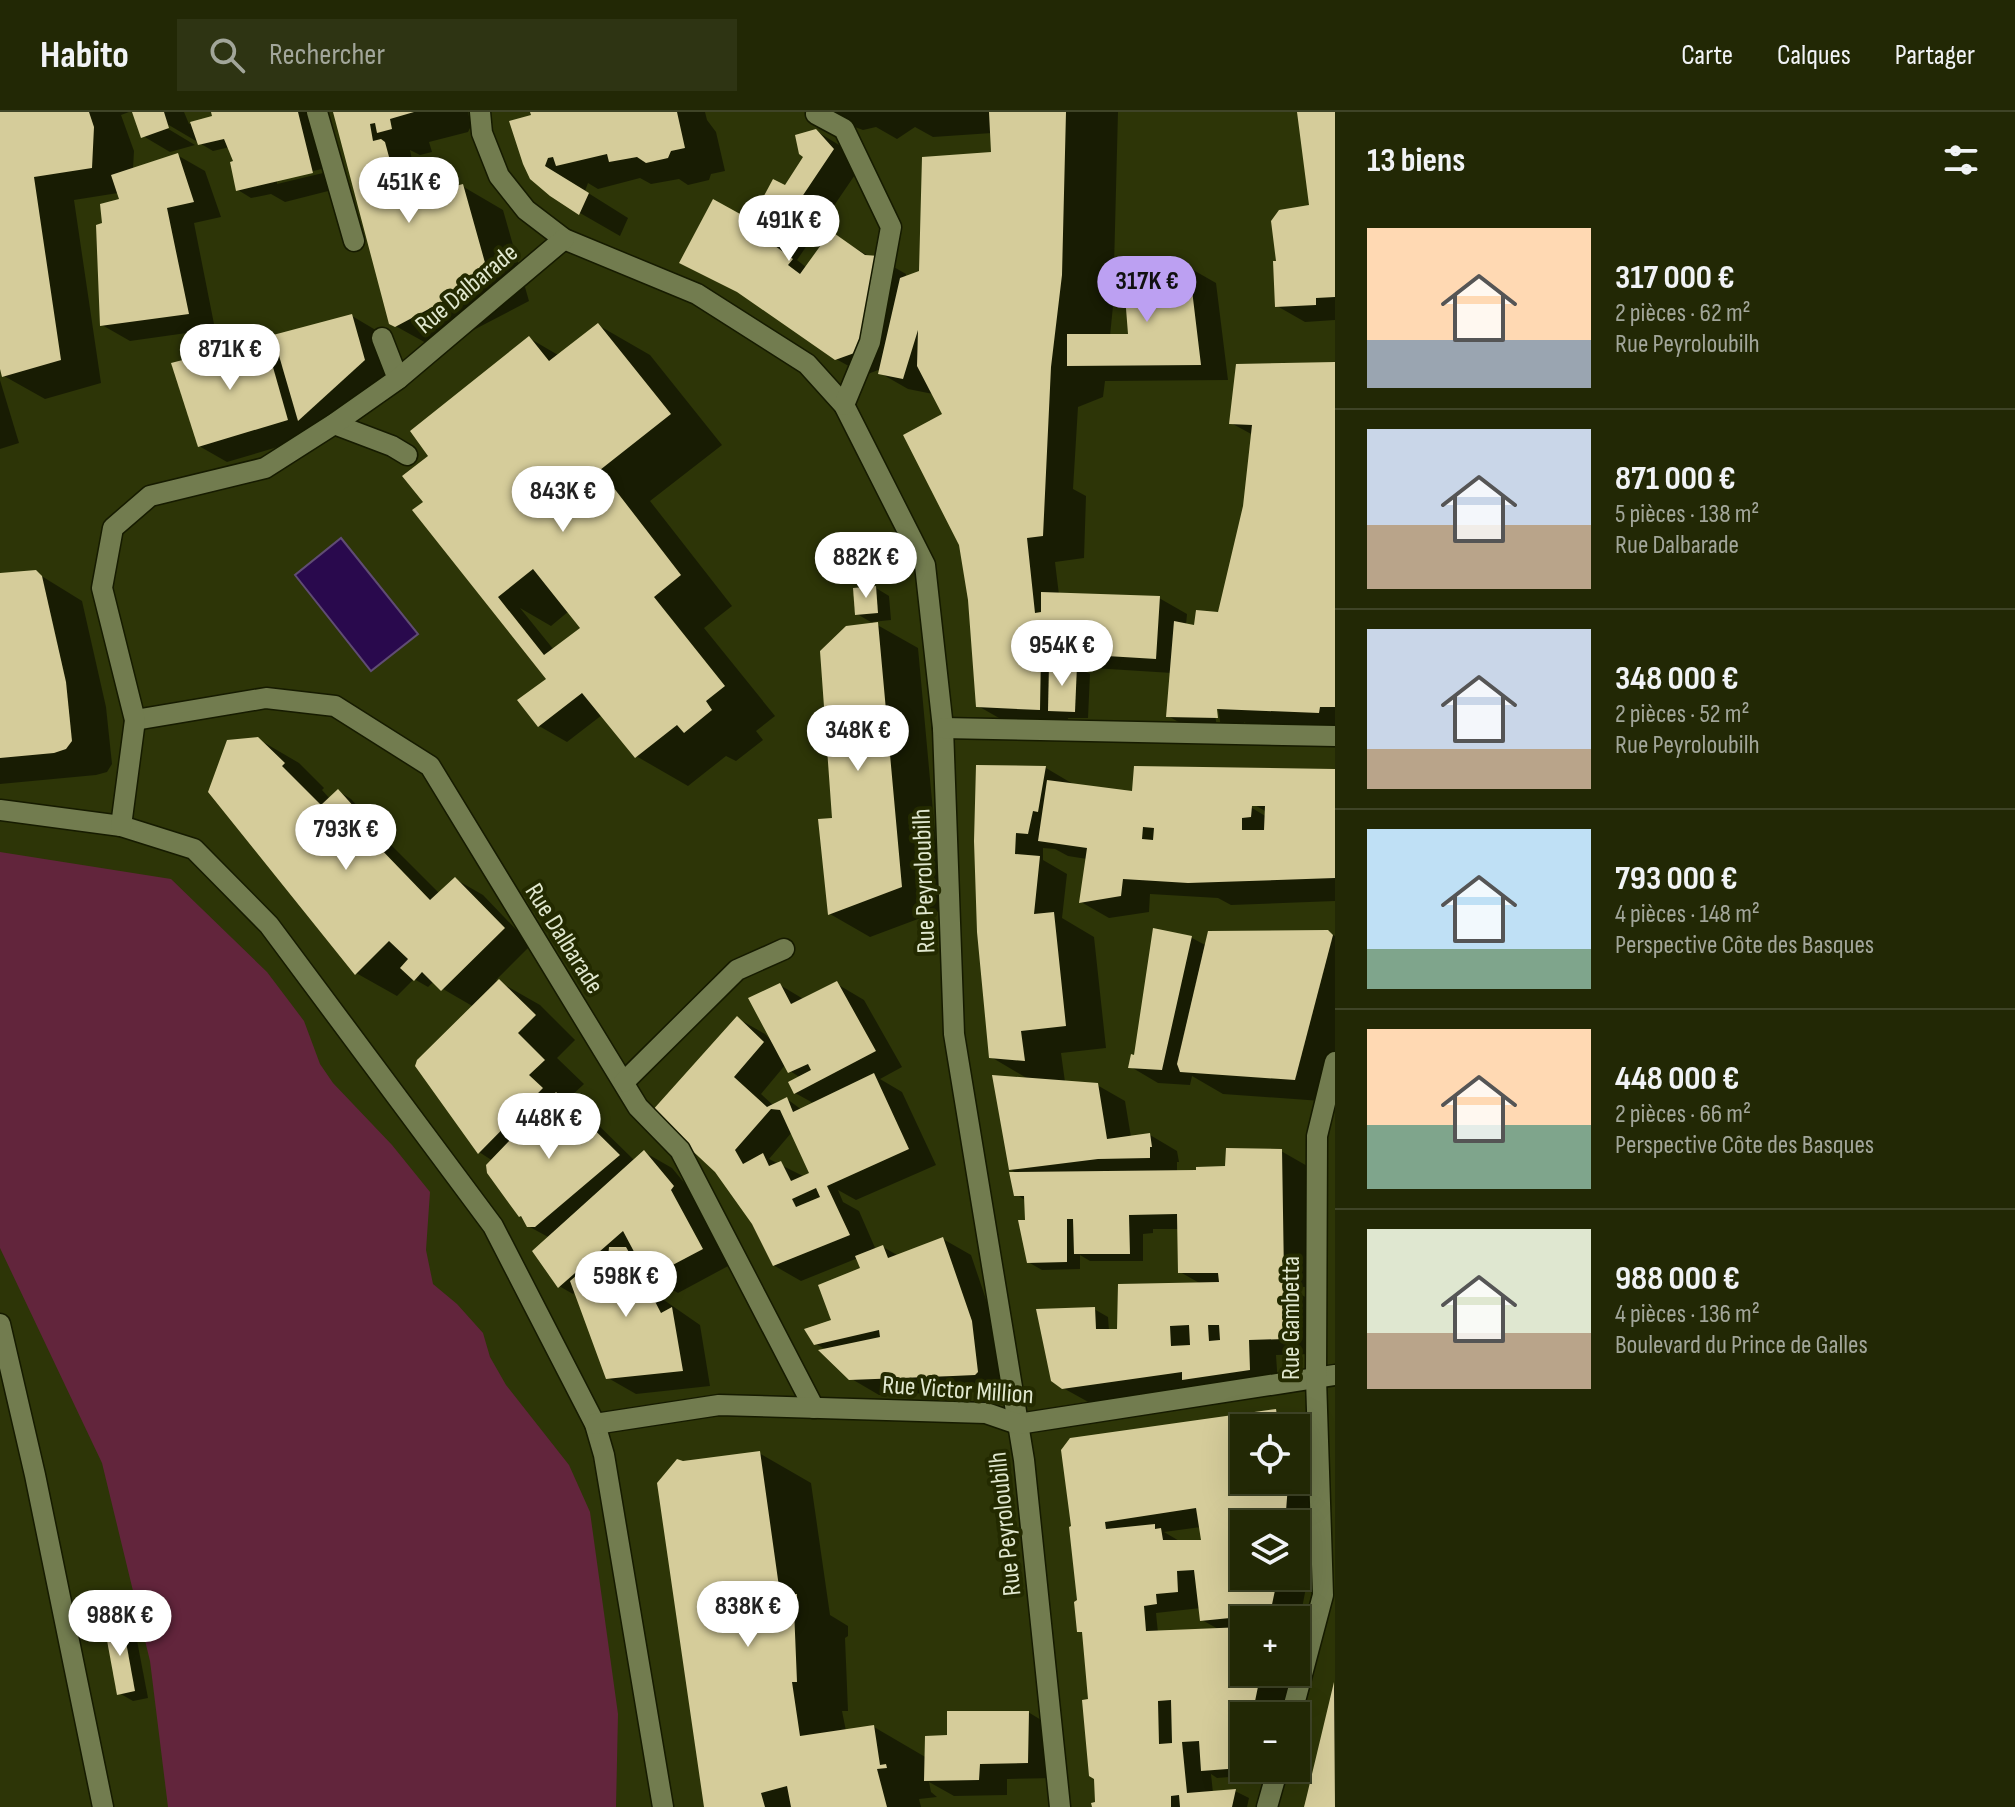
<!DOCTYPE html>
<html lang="fr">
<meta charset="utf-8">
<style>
:root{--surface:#222805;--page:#2e3413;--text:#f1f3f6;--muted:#a2a69a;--line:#3f4427;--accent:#bca0f2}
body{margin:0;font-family:"Sofia Sans Condensed",sans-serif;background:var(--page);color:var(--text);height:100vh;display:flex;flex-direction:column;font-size:30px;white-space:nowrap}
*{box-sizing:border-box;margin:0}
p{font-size:26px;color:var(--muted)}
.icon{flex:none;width:44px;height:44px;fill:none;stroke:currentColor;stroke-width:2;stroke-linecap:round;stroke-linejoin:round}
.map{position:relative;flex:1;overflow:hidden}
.drawer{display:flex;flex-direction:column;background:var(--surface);width:680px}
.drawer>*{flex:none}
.fabs{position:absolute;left:1230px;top:1302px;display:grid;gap:16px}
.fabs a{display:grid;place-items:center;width:80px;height:80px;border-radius:0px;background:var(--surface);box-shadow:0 8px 32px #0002,0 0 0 2px var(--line);font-size:40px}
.price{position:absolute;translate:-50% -68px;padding:0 18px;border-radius:28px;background:#fff;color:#222;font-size:26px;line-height:52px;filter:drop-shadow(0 2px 4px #0008)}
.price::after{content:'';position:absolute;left:50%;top:48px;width:24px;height:18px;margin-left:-12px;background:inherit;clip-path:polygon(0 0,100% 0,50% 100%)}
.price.on{background:var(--accent);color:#111}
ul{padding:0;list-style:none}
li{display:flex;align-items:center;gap:24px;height:200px;padding:0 32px}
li+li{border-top:2px solid var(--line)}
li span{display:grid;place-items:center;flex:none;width:224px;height:160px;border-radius:0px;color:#555}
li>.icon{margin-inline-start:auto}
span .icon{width:96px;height:96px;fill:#fffc;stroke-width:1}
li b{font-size:34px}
h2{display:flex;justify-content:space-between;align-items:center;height:96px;padding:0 32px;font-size:34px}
header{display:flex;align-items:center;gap:48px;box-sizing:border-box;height:112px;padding:0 40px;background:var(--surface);border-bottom:2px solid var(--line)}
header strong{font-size:38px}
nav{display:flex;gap:44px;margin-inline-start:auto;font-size:28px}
.search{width:560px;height:72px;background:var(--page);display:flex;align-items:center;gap:20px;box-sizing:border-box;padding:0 28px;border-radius:0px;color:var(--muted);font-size:30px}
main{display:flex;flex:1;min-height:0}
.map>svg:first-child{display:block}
.green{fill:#62253c}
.water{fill:#29094d;stroke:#604c74;stroke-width:2}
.shadow{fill:#0007;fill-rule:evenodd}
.building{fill:#d5cc9a;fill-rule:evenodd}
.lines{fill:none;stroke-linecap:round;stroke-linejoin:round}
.minor-casing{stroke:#161b00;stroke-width:23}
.minor{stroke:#727c4f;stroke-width:20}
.labels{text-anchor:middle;stroke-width:8;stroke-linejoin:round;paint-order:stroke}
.street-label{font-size:26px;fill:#e1e8cf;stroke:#232a00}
</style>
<header>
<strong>Habito</strong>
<div class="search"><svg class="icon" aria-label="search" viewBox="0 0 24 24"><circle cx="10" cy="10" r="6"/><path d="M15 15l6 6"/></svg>Rechercher</div>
<nav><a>Carte</a><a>Calques</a><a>Partager</a></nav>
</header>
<main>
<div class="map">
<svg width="1335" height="1695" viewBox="0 0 1335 1695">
<rect width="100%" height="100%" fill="#2d3507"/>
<polygon class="green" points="0,740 171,767 267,860 304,909 320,952 333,971 392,1033 430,1080 426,1138 433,1172 457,1192 483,1221 490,1245 506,1273 569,1353 590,1400 618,1602 616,1695 168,1695 150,1549 102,1351 0,1136"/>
<polygon class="water" points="341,426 418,522 371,559 295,463"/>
<g class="shadow">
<polygon points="0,0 129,0 121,3 134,39 133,57 177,43 205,59 221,105 194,111 215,217 130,229 102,213 108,112 121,89 118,81 74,88 101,271 45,287 4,264 0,242"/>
<path d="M134,0H184L189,12L214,6L213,0H319L340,76L285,90L271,82L251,86L238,78L236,50L230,35L213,39L162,9L160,12L195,33L170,40L143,24ZM322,57L323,61L277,72V67Z"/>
<polygon points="335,0 468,0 471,14 468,20 429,30 432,40 420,43 410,38 412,48 425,56 428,64 436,69 440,81 462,74 503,98 529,189 437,237 390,211"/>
<polygon points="532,0 705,0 707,8 716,20 725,59 711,62 709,68 688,73 679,67 651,72 640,66 598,77 588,71 585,79 628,106 620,124 580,101 531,66"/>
<path d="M827,0H1118L1113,194L1110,224H1131L1188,155L1216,171L1228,268L1105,269L1103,285L1078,295L1073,377L1086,384L1084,446L1055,450L1059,483L1159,486L1187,502L1186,513L1194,515L1220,502L1245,395L1253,323L1231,311L1335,252V628L1270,625L1244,610L1245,621L1196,620L1168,604L1172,561L1077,555L1090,562L1088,606H1068L1067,613L1006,610L978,594L970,488L946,303L933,282L908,277L880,261L881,257L865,263L836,247L752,111L785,75L806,44L816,19L844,36L861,54L797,148L807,156L832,122L870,145L878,146L906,162L905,166L919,161L993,42L992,21L933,25L915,15L897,27L876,15L863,18L852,14ZM1214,595H1218L1221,616H1217Z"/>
<polygon points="1299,0 1335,0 1335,208 1305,210 1277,194 1311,95"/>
<polygon points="352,204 379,220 392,265 315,324 227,350 199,334 265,229 279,237"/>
<path d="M598,213L650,243L722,333L650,389L732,494L704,516L775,604L756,619L763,628L736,649L726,644L688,674L636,644L602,603L567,630L539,614L549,567L425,390L431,344L529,226L558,243ZM520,496L551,514L569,499L582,517L554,538Z"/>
<polygon points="0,268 19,331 0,337"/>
<polygon points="35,460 82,489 106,595 112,652 107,660 96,663 0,672 0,464"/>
<polygon points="876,476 889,484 891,508 872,510 918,536 942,798 870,825 830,802 835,708 876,513 857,502"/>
<polygon points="258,627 299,651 324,676 322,678 330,687 338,679 351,687 368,706 366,708 440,782 455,767 483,783 531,833 496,868 540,893 575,928 557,946 584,972 568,987 584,999 635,1049 644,1040 672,1056 701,1091 697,1094 730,1153 678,1181 666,1174 670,1181 661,1186 700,1213 710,1274 636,1282 608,1266 576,1179 573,1182 559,1174 550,1126 528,1114 520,1103 493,1049 479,1040 474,895 443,877 434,869 428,875 414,867 397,884 356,861"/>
<path d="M1046,656L1073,672L1134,681L1335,659V789L1231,793L1218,786L1150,782L1149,800L1109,806L1081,790L1087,747L1068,744L1055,737L1043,736V748L1067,762L1062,806L1094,825L1106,936L1061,941L1065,970L1097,973L1125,989L1131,1025L1150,1023L1177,1039L1179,1050H1177V1060L1227,1056L1281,1039L1309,1055L1311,1175H1297L1296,1180L1311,1188L1312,1242L1276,1243L1278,1273L1092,1292L1063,1276L1094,1197L1108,1205L1109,1219H1119L1203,1173L1180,1160L1179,1117H1153V1121L1143,1122V1149H1090L1080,1143V1157L1042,1158L1028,1150L1033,1110L1026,1089L1016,1082L1018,1062L1010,1057L1030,968L991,945L976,729ZM1244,687L1267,700V705L1242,690Z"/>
<polygon points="1154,818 1192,826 1207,834 1328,820 1335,824 1335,990 1223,982 1192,964 1190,973 1158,971 1131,955 1136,945"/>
<path d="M837,872L864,888L902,955L880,967L902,980L936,1053L856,1088L838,1078L843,1090L859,1099L876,1138L883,1135L897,1143L943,1127L971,1143L999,1226L1003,1278L879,1283L850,1266L827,1238L816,1232L834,1209L863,1157L858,1146L801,1169L773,1153L754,1111L716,1059L737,906L765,922L774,931L780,873L805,888ZM786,952L790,959L801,966L795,981L815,992L802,998L787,987L774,994L761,982ZM792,1020L812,1062L805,1065L769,1047Z"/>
<path d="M1276,1299L1317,1323L1323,1460H1309L1298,1517H1296V1508H1244V1560H1296V1531L1309,1538L1296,1604H1244V1656H1256L1254,1663L1217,1666L1211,1662L1213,1681L1235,1679L1249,1686L1247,1695H1094L1098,1692L1096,1590L1084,1521L1079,1518L1074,1415L1063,1339ZM1244,1316H1296V1368H1244ZM1244,1412H1296V1464H1244ZM1201,1415L1203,1430H1181L1164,1420ZM1201,1496L1202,1508L1220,1518L1158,1521L1156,1501Z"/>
<polygon points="759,1341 811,1371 830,1503 848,1514 848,1524 845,1526 848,1599 842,1599 846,1619 874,1615 927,1646 949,1625 1028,1600 1056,1617 1056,1666 1007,1667 1007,1683 954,1684 929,1670 931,1680 937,1685 919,1687 921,1695 706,1695"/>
<polygon points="122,1510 135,1518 148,1586 133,1589 119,1581"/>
<polygon points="1335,1573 1335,1695 1306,1695"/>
</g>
<g class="building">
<polygon points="0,0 89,0 94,15 92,56 34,65 61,248 2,265 0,257"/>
<polygon points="132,0 164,0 169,16 141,26"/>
<polygon points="211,0 298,0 313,61 236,79 230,50 233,49 224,27 198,33 190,10 212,4"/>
<polygon points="333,0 414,0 390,7 392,17 377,21 375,11 370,12 373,29 381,27 385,30 395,67 423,59 429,81 463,72 489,165 395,215 389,212"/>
<polygon points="530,0 677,0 685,36 671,39 668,46 646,51 637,45 609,50 607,42 556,54 553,45 548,46 545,54 589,81 579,103 550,84 530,67 523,52 509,9 531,3"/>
<polygon points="989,0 1066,0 1062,163 1051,255 1043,424 1027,426 1035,501 1041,500 1041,480 1160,484 1156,547 1041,540 1040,598 976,595 968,488 959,433 903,323 942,302 917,254 918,218 903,267 878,262 900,166 919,159 922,45 991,40"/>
<polygon points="1297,0 1335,0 1335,185 1316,186 1316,193 1275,195 1273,149 1276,149 1271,109 1279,98 1309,93"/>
<polygon points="816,17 834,37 771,131 793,147 788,153 800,162 831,119 865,143 879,144 860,239 835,248 737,180 679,151 713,87 751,108 773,67 785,73 803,45 799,42 795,23"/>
<polygon points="178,41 194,90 167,96 189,202 100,214 96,113 102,111 100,92 119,87 111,63"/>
<polygon points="1189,153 1201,253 1067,254 1067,222 1128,222 1123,158"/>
<polygon points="352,202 365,248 298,309 273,223"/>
<path d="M598,211L671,302L600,358L681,463L654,485L725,574L706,589L712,598L684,621L677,613L635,646L582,581L538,615L517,588L546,567L412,398L423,390L402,364L428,344L410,319L529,224L549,249ZM533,457L580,516L544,543L498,485Z"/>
<polygon points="265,227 288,308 198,335 171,251"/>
<polygon points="1335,250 1335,595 1320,595 1319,601 1217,597 1218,606 1166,605 1174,509 1194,513 1196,498 1218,500 1243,394 1252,313 1229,312 1236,252"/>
<polygon points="36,458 42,464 66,570 72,629 66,637 54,641 0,646 0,461"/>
<polygon points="876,474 878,501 855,503 853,476"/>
<polygon points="878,510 902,775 828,803 818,707 832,706 820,539 846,514"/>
<polygon points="1049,552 1077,553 1075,600 1048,599"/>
<polygon points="258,625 285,651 282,654 321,693 338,677 356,697 349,704 430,788 455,765 505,816 441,879 422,860 414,869 400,856 408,847 389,829 355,863 208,680 227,628"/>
<polygon points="976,653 1046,654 1038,700 1033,699 1028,722 1016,721 1015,742 1040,744 1034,802 1054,800 1066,914 1021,919 1025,949 989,946 977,820 974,729"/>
<path d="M1134,654L1335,657V766L1188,771L1123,767L1121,784L1079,791L1087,736L1038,729L1047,668L1132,679ZM1252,694H1265L1264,718H1242V706L1251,705ZM1143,715L1154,716L1153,728L1142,727Z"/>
<polygon points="1153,816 1192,824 1162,958 1128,956 1131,942 1134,943"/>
<polygon points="1328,818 1333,823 1295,968 1180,960 1177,952 1208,819"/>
<polygon points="499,867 536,903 518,921 545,948 529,963 543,976 478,1042 415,954 417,948"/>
<polygon points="837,869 876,939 794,982 788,970 811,958 808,952 788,961 748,886 780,871 791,892"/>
<path d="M737,904L764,930L734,965L767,995L787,985L793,1000L874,961L909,1037L827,1074L850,1123L773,1154L752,1112L715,1060L651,1000ZM771,997L780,998L809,1061L791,1069L781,1049L769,1054L763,1041L743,1052L735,1038ZM816,1076L820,1085L796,1095L792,1087Z"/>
<polygon points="992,963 1098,971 1107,1027 1150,1021 1152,1035 1150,1035 1150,1046 1098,1047 1009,1058"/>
<polygon points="556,980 620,1043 535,1115 527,1115 521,1104 519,1105 487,1061 486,1053"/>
<path d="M1226,1036L1282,1037L1285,1227L1249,1228L1250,1258L1182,1268V1260L1062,1277L1051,1269L1036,1197L1095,1195L1096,1217H1117L1118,1172L1219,1170L1218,1161H1178L1177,1102L1129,1103L1130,1142H1074L1073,1107H1067V1150L1027,1151L1018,1108H1025L1024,1084H1014L1009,1060L1196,1058V1055L1225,1054ZM1189,1213L1190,1233L1171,1234L1170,1214ZM1208,1213H1219L1220,1228L1209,1229Z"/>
<polygon points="644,1038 674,1074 671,1078 703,1137 648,1166 623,1119 558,1176 532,1139"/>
<polygon points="943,1125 972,1209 978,1260 975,1263 953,1264 849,1268 818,1238 880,1225 879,1218 814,1233 804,1217 831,1208 818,1173 860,1156 855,1144 883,1133 888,1146"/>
<polygon points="609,1135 626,1135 643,1165 634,1170 639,1181 648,1176 661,1201 672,1195 683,1259 606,1267 570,1169 596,1147 608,1146"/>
<path d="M1276,1297L1279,1316H1244V1368H1288V1373L1285,1412H1244V1464H1278L1270,1502L1200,1509L1194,1458L1177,1459L1178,1480L1156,1482L1157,1492L1144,1494L1146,1519L1244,1515V1560H1261L1252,1604H1244V1642L1241,1656L1201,1659L1199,1629L1182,1630L1187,1681L1236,1677L1232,1695H1180L1179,1683L1171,1684V1695H1092L1091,1691L1095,1690L1094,1667L1089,1664L1082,1588L1088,1587L1082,1520H1077L1074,1490L1077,1488L1069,1415L1071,1414L1061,1338L1070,1326ZM1196,1396L1201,1428H1163L1161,1416L1155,1417V1412L1106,1417L1105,1410ZM1171,1588L1172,1631L1159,1632L1158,1589Z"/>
<polygon points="760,1339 780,1482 797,1482 797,1495 794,1497 797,1570 792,1570 800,1624 874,1613 880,1653 886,1652 887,1656 877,1657 887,1695 791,1695 787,1674 761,1681 765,1695 704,1695 657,1371 677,1347 683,1349"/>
<polygon points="122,1508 135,1579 117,1583 104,1512"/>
<polygon points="1334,1570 1335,1695 1304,1695 1307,1683"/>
<polygon points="947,1599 1029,1599 1028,1651 980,1652 979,1668 924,1669 925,1624 947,1623"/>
</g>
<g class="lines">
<defs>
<g id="minor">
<polyline points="317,0 354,129"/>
<polyline points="480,0 482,21 499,64 526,98 564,127 697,182 807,252 844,293 925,453 943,616 954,922 1024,1348 1060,1695"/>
<polyline points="816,2 844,17 891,115 870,230 844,293"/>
<polyline points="382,226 398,267"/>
<polyline points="334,312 392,334 407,343"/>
<polyline points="135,608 266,586 335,594 430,654 638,995 680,1038 814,1296"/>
<polyline points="943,616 1335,624"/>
<polyline points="0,698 121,714 194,737 269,813 493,1114 595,1312 604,1343 663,1695"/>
<polyline points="121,714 135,608 102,476 113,416 150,384 265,356 334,312 398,267 564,127"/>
<polyline points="624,970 737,858 784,837"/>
<polyline points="0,1212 35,1363 103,1695"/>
<polyline points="595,1312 719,1293 986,1301 1018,1312 1335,1263"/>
<polyline points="1291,1604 1323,1483 1316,1267 1317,1024 1335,950"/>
<polyline points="1267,1695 1278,1656"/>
</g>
</defs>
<use href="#minor" class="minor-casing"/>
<use href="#minor" class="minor"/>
</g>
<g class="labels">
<g class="street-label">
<text transform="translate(466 176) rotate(-40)" y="9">Rue Dalbarade</text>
<text transform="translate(923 769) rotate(-92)" y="9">Rue Peyroloubilh</text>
<text transform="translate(565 826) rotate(58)" y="9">Rue Dalbarade</text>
<text transform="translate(1290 1206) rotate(-90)" y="9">Rue Gambetta</text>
<text transform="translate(958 1277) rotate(4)" y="9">Rue Victor Million</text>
<text transform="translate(1004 1412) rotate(-96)" y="9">Rue Peyroloubilh</text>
</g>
</g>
</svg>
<div class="fabs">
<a><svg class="icon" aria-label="locate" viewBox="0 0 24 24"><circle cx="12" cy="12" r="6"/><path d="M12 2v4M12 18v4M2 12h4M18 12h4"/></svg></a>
<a><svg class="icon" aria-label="layers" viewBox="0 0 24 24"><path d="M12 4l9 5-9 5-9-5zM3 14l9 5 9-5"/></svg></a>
<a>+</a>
<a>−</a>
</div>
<b class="price" style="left:409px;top:113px">451K €</b>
<b class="price" style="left:789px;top:151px">491K €</b>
<b class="price on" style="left:1147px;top:212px">317K €</b>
<b class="price" style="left:230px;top:280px">871K €</b>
<b class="price" style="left:563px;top:422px">843K €</b>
<b class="price" style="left:866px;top:488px">882K €</b>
<b class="price" style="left:1062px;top:576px">954K €</b>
<b class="price" style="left:858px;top:661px">348K €</b>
<b class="price" style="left:346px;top:760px">793K €</b>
<b class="price" style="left:549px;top:1049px">448K €</b>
<b class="price" style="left:626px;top:1207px">598K €</b>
<b class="price" style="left:748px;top:1537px">838K €</b>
<b class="price" style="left:120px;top:1546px">988K €</b>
</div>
<section class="drawer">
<h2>13 biens<svg class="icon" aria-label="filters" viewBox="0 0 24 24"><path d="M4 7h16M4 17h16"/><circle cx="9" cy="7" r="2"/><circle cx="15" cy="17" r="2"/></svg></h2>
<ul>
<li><span style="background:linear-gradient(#ffd9b3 70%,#9aa5b1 0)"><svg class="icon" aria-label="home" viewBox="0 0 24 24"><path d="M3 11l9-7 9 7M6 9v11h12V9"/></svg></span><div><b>317 000 €</b><p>2 pièces · 62 m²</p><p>Rue Peyroloubilh</p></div></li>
<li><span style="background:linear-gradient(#c9d6e8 60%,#b9a48a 0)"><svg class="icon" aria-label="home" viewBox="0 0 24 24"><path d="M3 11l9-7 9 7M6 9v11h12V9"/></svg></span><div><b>871 000 €</b><p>5 pièces · 138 m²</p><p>Rue Dalbarade</p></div></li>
<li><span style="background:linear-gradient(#c9d6e8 75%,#b9a48a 0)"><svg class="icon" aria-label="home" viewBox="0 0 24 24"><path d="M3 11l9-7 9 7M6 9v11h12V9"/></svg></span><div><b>348 000 €</b><p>2 pièces · 52 m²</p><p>Rue Peyroloubilh</p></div></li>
<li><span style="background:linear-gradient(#bfe0f5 75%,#7fa58c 0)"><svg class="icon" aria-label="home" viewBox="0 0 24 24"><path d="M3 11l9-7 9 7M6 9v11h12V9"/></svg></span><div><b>793 000 €</b><p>4 pièces · 148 m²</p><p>Perspective Côte des Basques</p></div></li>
<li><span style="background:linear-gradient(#ffd9b3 60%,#7fa58c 0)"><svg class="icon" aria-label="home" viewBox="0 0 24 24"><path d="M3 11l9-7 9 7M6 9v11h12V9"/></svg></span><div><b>448 000 €</b><p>2 pièces · 66 m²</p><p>Perspective Côte des Basques</p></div></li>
<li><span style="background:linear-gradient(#dfe7d0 65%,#b9a48a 0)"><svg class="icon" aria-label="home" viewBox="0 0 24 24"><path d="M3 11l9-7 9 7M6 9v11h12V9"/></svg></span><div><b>988 000 €</b><p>4 pièces · 136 m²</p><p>Boulevard du Prince de Galles</p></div></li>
</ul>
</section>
</main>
